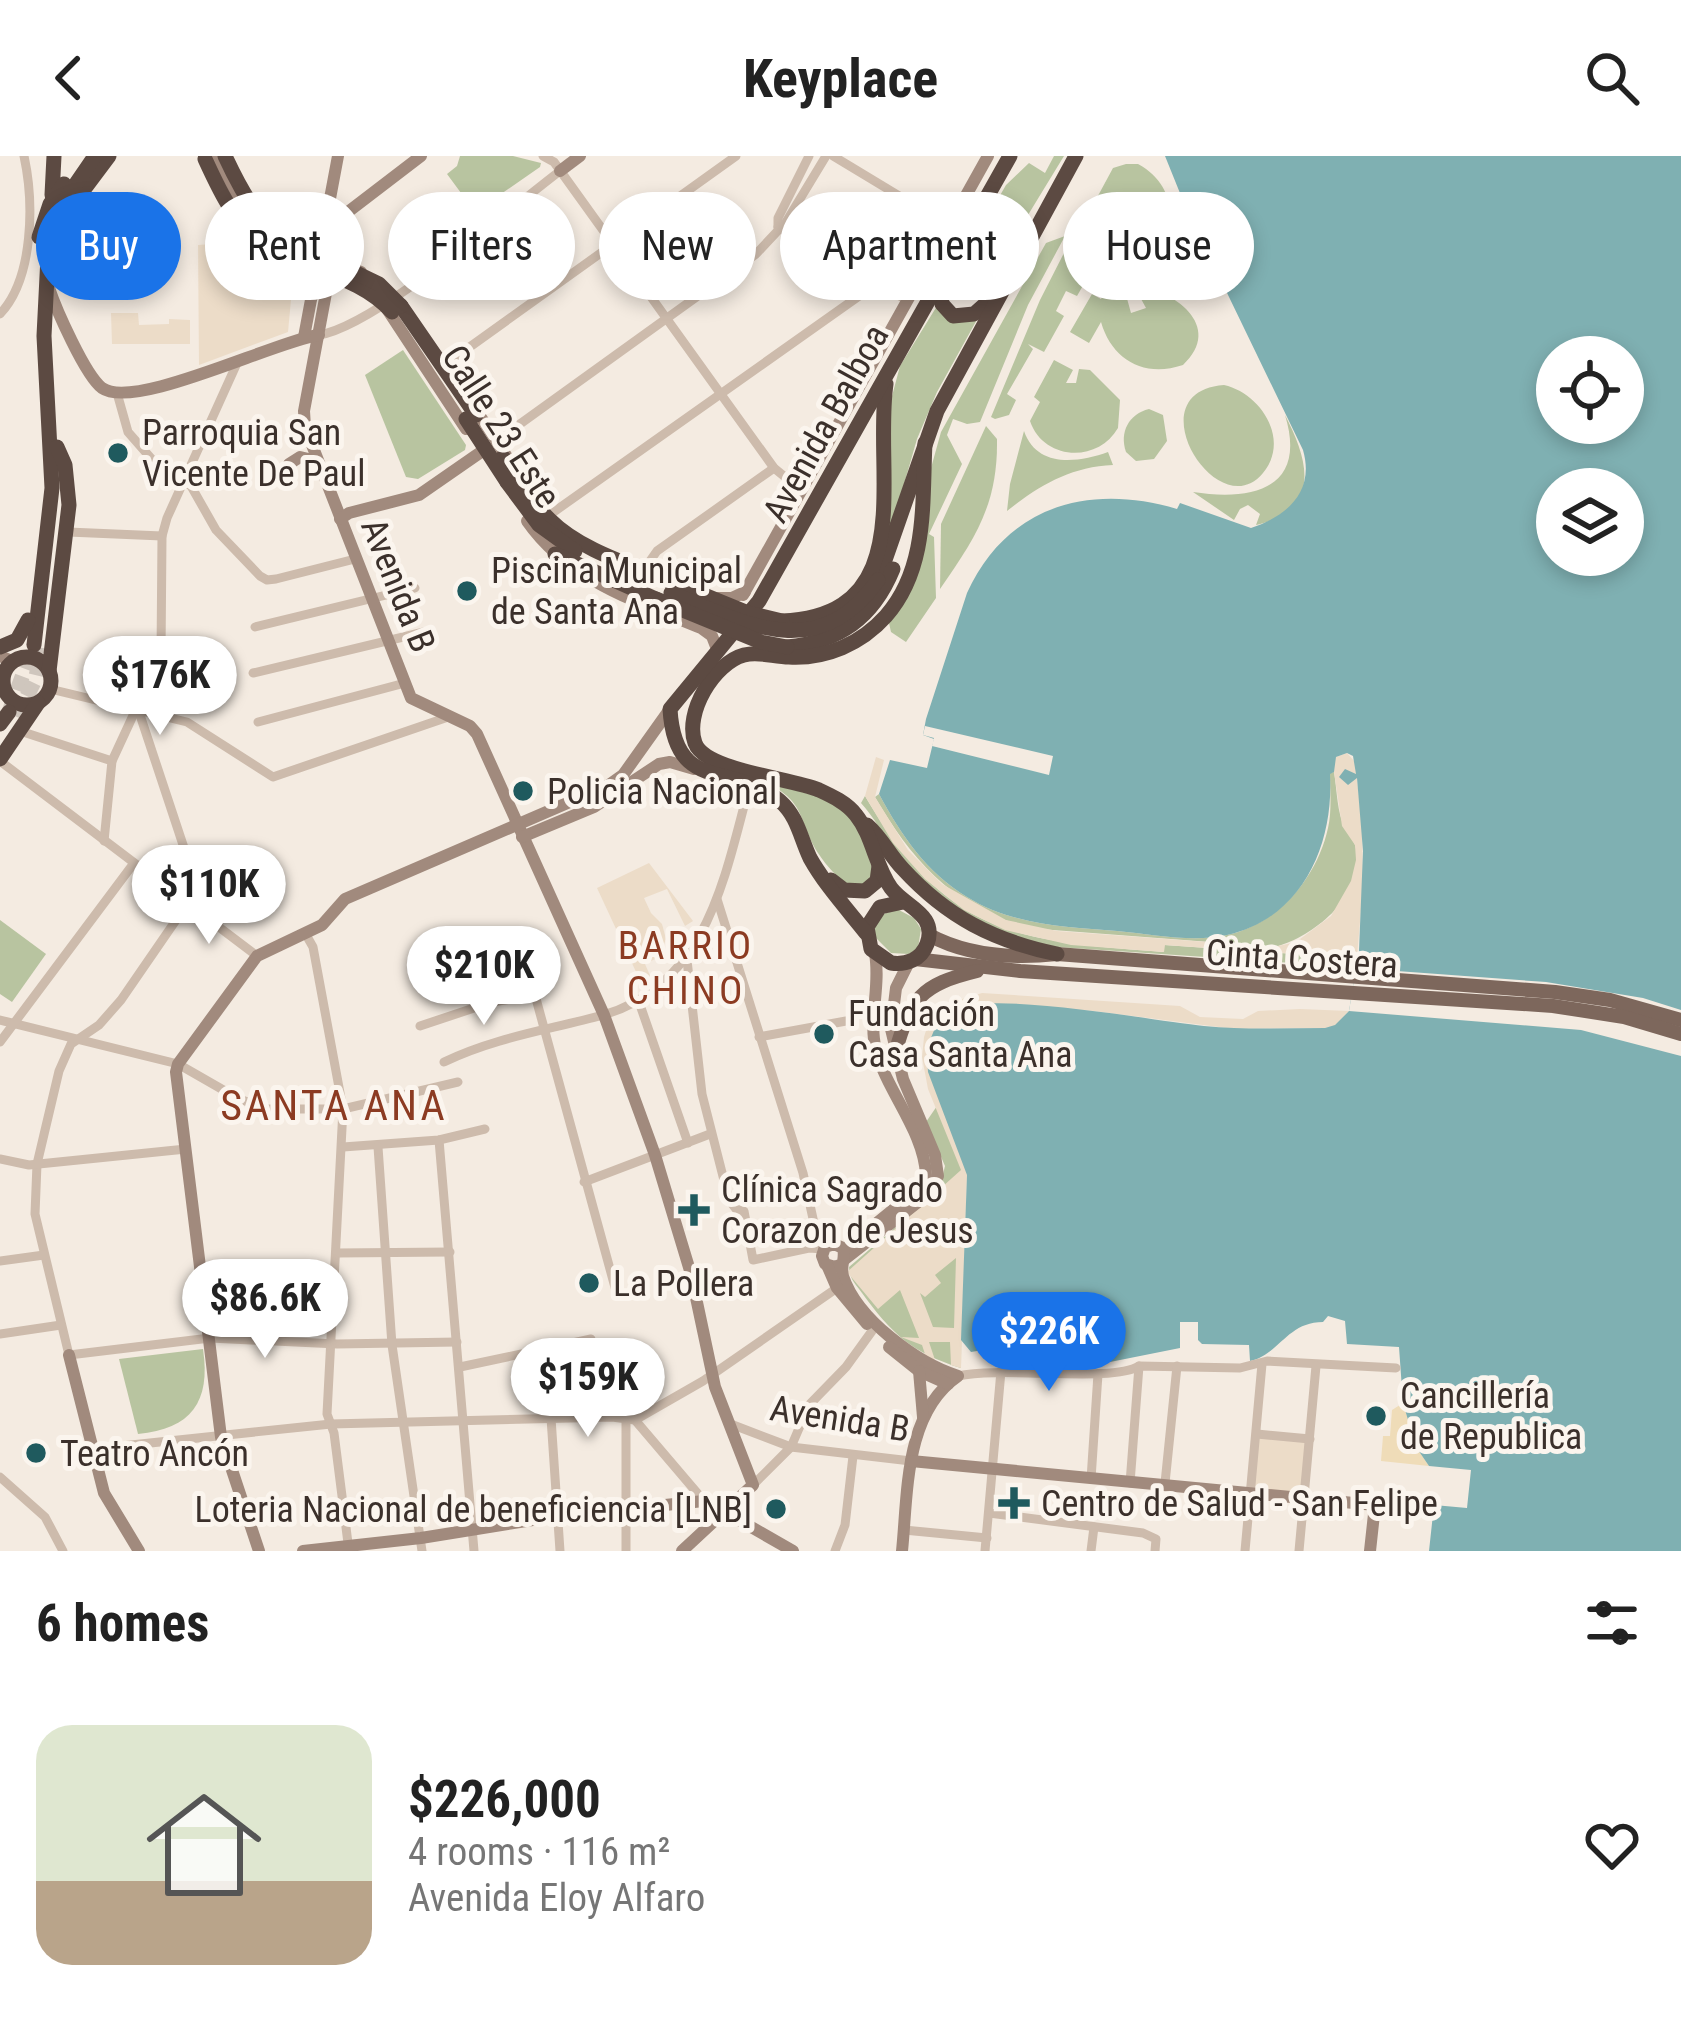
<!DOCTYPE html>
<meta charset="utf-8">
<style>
:root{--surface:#fff;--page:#f2f2f2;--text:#222;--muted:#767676;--accent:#1a73e8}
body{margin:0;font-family:"Roboto Condensed",sans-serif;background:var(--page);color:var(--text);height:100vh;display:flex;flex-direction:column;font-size:45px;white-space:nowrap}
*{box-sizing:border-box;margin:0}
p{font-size:39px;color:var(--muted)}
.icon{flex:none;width:66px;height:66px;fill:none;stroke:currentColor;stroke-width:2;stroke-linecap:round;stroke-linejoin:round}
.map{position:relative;height:1395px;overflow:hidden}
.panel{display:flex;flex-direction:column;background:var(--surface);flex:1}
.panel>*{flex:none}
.hud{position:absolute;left:36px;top:36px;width:1611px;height:108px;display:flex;gap:24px}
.fabs{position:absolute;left:1536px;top:180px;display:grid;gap:24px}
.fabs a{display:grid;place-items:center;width:108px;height:108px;border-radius:50%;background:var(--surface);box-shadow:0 6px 18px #0003;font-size:60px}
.price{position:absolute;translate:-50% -102px;padding:0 27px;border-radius:42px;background:#fff;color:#222;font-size:39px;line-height:78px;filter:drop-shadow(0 3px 6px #0008)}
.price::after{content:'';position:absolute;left:50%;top:72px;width:36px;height:27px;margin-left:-18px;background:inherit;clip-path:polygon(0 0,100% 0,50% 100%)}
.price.active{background:var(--accent);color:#fff}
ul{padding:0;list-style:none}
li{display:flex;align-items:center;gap:36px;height:300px;padding:0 36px}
li span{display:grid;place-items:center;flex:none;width:336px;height:240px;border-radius:36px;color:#555}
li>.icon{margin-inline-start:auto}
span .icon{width:144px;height:144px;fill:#fffc;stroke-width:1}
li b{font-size:51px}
h2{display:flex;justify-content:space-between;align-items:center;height:144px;padding:0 36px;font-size:51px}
.tag{padding:0 42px;border-radius:54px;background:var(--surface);box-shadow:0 6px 18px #0003;font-size:42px;line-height:108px}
.tag.active{background:var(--accent);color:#fff}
header{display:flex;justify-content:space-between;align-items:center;height:156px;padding:0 36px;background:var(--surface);font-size:54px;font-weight:700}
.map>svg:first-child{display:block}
.green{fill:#b8c4a0}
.sand{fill:#efdcb8}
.plaza{fill:#ecdcc8;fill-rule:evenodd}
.water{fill:#7fb0b2;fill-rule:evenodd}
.pier{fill:#f4ebe1}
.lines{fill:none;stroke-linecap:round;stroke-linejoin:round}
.highway-tunnel{stroke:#cfc6bd;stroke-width:15;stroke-dasharray:15 8;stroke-linecap:butt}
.street{stroke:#cdbbac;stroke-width:9}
.secondary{stroke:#a18a7d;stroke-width:12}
.primary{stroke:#7d675c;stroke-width:14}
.highway{stroke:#5c4a42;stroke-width:15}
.highway-bridge{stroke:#5c4a42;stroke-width:15}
.poi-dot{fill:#1f5a5e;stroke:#fbf5ee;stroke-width:4.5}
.labels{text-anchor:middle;stroke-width:10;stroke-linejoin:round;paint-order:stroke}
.street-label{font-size:36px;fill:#3b302b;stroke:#fbf5ee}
.poi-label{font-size:36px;fill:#3b302b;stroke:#fbf5ee;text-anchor:start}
.neighbourhood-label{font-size:39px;letter-spacing:3px;fill:#8c3b22;stroke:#fbf5ee}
.quarter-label{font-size:42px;letter-spacing:3px;fill:#8c3b22;stroke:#fbf5ee}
</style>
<header><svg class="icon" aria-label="back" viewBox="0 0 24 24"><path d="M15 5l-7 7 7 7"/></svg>Keyplace<svg class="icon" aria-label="search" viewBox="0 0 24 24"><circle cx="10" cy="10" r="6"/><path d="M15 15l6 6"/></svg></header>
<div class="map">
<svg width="1681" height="1395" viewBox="0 0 1681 1395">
<rect width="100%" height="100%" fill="#f4ebe1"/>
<g class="green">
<polygon points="460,0 513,0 541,7 540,11 475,56 447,18 457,10"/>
<polygon points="1054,0 1064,0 1017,77 992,132 976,124 985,107 974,101 971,90 1006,29 1029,7 1045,17"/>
<path d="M1126,8H1138C1190,36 1177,109 1117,114L1106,106L1135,105L1136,94L1144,93L1145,76L1138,75L1141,39L1112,38L1109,52L1093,49L1113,12Z"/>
<polygon points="818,39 868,68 884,41 935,72 904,126 803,65"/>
<polygon points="1065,80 1028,149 980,266 967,268 953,263 947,279 962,308 929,378 934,381 936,442 906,486 891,476 889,467 920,411 931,312 941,276 1046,87"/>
<polygon points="1065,95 1093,112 1077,140 1066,135 1056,155 1064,160 1044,196 1028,188 1033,193 1007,238 1016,244 1009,259 995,263 991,261 1040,144"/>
<path d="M1113,122L1123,128L1131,157L1146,152L1134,130C1173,133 1225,170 1183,209C1144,222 1112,204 1101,166L1089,187L1070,176L1092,138L1101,143Z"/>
<polygon points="937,150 979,160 937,236 917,283 886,391 887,259 900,210"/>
<polygon points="403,194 466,289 465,294 418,323 406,321 365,219"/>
<path d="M1054,204L1073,214L1066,227H1076L1079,213L1090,214L1120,244L1118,272C1097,308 1043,304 1030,265L1040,246L1034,241Z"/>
<path d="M1224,229C1260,237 1291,283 1263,317C1218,372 1133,236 1224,229Z"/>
<path d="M1149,253L1163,259L1167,285L1154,303L1136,305L1126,296C1119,276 1129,258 1149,253Z"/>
<path d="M1285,259C1308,303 1323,354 1256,369L1260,358L1248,349L1240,353L1234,364L1193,336C1251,345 1308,334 1285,259Z"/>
<path d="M986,270L997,283C998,348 976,381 940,433L941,368Z"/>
<path d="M1024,275C1037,312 1077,307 1108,296L1113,309C1070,311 1040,329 1007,355L1010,328Z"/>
<path d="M1334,616C1337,634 1337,657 1345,672C1348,679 1352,681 1355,689C1370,736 1313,782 1274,791L1040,773C961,760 913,707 875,641L879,638C901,679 927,717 967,741C1012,769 1066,771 1117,775C1152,778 1193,787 1227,779C1278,768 1317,722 1328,672C1332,655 1330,634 1330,617Z"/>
<path d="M762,624C794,633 837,639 857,669C865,682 868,700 873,715L867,728L851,732C838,722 827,711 818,697C796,661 808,647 762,624Z"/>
<path d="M865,640C947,778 1013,785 1163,796L1164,789L1324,800L1323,809L1057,791C990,778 938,746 895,694C883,679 874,661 861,647Z"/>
<polygon points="897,753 914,762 921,773 918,792 909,798 891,797 874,780 876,761"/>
<polygon points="0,764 46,798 12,846 0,838"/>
<path d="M937,950L962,1014L961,1212C912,1197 891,1177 862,1137C855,1127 850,1124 849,1111L939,1034L945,1010L926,966Z"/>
<path d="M203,1193C211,1246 191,1273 138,1278L119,1203Z"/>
</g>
<polygon class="sand" points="1403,1247 1416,1291 1429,1310 1381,1305 1383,1280 1390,1280 1392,1254"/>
<g class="plaza">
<polygon points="240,86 281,118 293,122 288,176 199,209 198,89"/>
<polygon points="111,157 138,157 139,169 169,168 169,163 190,164 190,188 112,188"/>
<polygon points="1347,597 1355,606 1362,668 1363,731 1356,812 1323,809 1323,800 1165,789 1164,796 1071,789 1005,774 964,754 925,723 893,687 865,640 876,601 884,604 875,641 908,694 942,728 1006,764 1057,775 1274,791 1296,786 1331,760 1351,725 1356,704 1355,689 1342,670 1333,609 1336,601"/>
<polygon points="649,707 693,765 685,770 667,733 644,742 651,757 662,768 666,783 661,796 665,798 645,808 652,824 644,833 597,732"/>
<path d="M982,837L1180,850L1200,861L1243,863L1258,855L1300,853L1349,855L1335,870L1325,872L1234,873L1094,855L996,849L967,1019L961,1212L951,1209L950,1186H929L935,1204L926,1201L922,1189L901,1181L919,1182L900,1134L878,1153L847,1116L961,1014L928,933L922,901L924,881L930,862L946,848ZM956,1102L954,1172L933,1171L920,1137L925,1141L941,1127L935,1119Z"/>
<polygon points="1257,1278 1310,1283 1304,1343 1251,1338"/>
</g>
<path class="water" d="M1165,0H1681V1395H1429L1434,1349L1467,1352L1471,1314L1429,1310L1416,1291L1403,1247L1399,1191L1347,1188L1345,1165L1328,1160L1323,1166C1287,1166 1280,1198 1250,1205L1249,1189L1202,1188L1198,1184V1166H1180V1192L1110,1206L1099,1191L1071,1189L1025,1203L1020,1188L971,1196L961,1184L967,1019L928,916C926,891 931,865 956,853C994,835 1155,865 1204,870C1244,874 1284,872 1325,872L1335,869L1349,855L1359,795L1363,695L1357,622L1348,629L1339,621L1345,613L1356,618L1353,600L1347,597L1336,601L1334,616L1330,618C1334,688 1303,762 1227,779C1192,787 1152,778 1117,775C1066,771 1012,769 967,741C927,717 901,679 879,638L890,604L927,612L934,583L923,579L926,563L967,437C1007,349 1090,327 1177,353L1180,347L1251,372C1287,360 1315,336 1303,294L1186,52ZM1557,201H1623V267H1557ZM1557,333H1623V399H1557Z"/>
<g class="pier">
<polygon points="925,570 1053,600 1049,619 932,590 934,582 923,579"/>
<polygon points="1356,812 1546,826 1643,842 1681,854 1681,900 1581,874 1349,855"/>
</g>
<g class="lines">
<g class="highway-tunnel">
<polyline points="9,556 34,489"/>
<polyline points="17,561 35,524 43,492"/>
</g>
<g class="street">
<polyline points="543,0 554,6 774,312 801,334"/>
<polyline points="833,0 949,70"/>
<polyline points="778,71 907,144"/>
<polyline points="778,71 778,62 809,0"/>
<path d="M0,158C34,122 34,46 24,0"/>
<path d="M319,179C376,170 508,54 560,15"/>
<polyline points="446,208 736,0"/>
<polyline points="117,237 128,276 163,316 191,330 216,374 260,420 267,424 276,423 355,403"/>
<polyline points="495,286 756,98 786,66 826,0"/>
<polyline points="548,360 876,128"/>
<polyline points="68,376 162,380"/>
<polyline points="645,412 657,395 774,312"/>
<polyline points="255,471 415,432"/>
<polyline points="253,517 424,476"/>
<polyline points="50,533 187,566 273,621 451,560"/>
<polyline points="138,553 196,728 194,738 121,844 99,869 71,888 59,915 37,1008 35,1058 69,1199 210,1182 337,1188 457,1186"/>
<polyline points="258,566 405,527"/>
<polyline points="20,575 112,605"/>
<polyline points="0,605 257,800"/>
<polyline points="104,685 112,605 161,499 162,380 167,362 238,205"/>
<polyline points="717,743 803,1017 817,1081 825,1091"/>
<polyline points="305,777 313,791 343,953 327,1258 334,1277 349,1395"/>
<polyline points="687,804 702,938 729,1044 736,1053 744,1055 753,1104 809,1092 823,1093"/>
<polyline points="639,846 688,987"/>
<polyline points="0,864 178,908 239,943 268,953 343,953 458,926"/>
<polyline points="420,870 492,846 535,839 616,1135"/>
<polyline points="759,881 846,865"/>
<polyline points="0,886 134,707"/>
<path d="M444,906C496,881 549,874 603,859C706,830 725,721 749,631"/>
<polyline points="439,984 474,1395"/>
<polyline points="343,991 439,984 485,973"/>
<polyline points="378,991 392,1189 422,1395"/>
<polyline points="0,1003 29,1009 186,993"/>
<polyline points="584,1026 710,978"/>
<polyline points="337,1097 450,1096"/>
<polyline points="0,1105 44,1099"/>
<polyline points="0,1178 61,1169"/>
<polyline points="460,1211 591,1183"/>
<path d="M958,1220C1002,1210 1113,1227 1139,1210L1240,1212L1267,1205L1396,1212"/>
<polyline points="551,1262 560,1395"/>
<polyline points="635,1264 704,1345 725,1356"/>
<polyline points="728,1267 791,1291 911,1305"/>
<polyline points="1257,1278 1310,1283"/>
<polyline points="93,1293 331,1268 612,1261 635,1264 703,1225 837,1132"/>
<polyline points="0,1321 45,1361 63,1395"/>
<polyline points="1091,1323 1098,1218"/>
<polyline points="1130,1327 1139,1210"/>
<polyline points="1165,1327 1177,1210"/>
<polyline points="753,1329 791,1291 809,1249 846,1211 872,1175"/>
<polyline points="989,1357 1143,1377 1156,1383 1155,1395"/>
<polyline points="904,1374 987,1382"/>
<polyline points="626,1395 626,1263"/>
<polyline points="835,1395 845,1369 853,1300"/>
<polyline points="985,1395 1001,1215"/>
<polyline points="1091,1395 1094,1371"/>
<polyline points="1245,1395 1262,1208"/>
<polyline points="1299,1395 1316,1210"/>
</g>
<g class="secondary">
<polyline points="217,0 258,79"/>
<polyline points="421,0 340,62 304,255 305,271 411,542 470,570 477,578 604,859 655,999 691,1118 715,1231 753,1329 682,1395"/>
<polyline points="560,15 580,0"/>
<polyline points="297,90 361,116"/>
<polyline points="290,101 312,141"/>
<path d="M49,132C56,153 85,219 102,232C135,255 275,185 319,179"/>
<polyline points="385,150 466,273"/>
<polyline points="304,181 338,0"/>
<polyline points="476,254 511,307"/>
<polyline points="289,308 300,301 317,305"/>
<polyline points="340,363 349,357 419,339 481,296"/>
<path d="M527,365C569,425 636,445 701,472L712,480L717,493"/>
<polyline points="743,439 988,0"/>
<polyline points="718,442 732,442 745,436"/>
<polyline points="0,500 12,505"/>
<polyline points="0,517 3,521"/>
<polyline points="522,681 594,651 659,608 670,606 694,613"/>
<path d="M844,1094L910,1040L926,1019C924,975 887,936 876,894C868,864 881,830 875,798"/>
<polyline points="845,1103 927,1039 938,1020 935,999 903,923 891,873 896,832 909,806"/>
<path d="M842,1108L835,1111L825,1108L822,1100L825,1091L834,1088L843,1092C846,1103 840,1109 843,1120C857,1163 917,1207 958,1220C904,1257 908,1337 902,1395"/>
<polyline points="827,1109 837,1132 867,1168"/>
<polyline points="889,1191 919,1215 948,1228"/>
<polyline points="69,1199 104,1337 139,1395"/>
<polyline points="919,1215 923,1261"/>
<polyline points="911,1305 1375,1349 1370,1395"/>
<polyline points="725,1356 793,1395"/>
<polyline points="259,1395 221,1281 176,916 178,908 257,800 322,769 345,743 609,629 623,619 670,553"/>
<polyline points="303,1395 421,1382 558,1360 704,1345"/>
</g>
<g class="primary">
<path d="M929,779C968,800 1012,803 1057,798L1555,836L1610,844L1681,864"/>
<polyline points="915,803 1020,815 1553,850 1624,861 1681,878"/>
<path d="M895,897C911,842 920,829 977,815"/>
</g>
<g class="highway">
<polyline points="82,36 109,0"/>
<polyline points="52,39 54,0"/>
<polyline points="39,81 50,48 64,28"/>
<polyline points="940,127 942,148 953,160 974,158 992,142"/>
<polyline points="401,150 476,259"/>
<path d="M503,301C518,322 531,346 549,363C582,396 635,410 677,428"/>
<polyline points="507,326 539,369 575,395"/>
<polyline points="555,398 656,443"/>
<polyline points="878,424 937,255 1076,0"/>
<path d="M782,465C921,459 873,318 886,228"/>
<polyline points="34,489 52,332 44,180 49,81 60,51 95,0"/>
<polyline points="0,491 17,484 28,464"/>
<path d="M787,491C839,486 873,462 893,413"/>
<circle cx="27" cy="525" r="24"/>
<polyline points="49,515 69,349 65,309 57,291"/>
<polyline points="0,568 9,556"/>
<polyline points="0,603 38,547"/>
<path d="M867,669C882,682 890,700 903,713C947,761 994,785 1057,798"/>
<polyline points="831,724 844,734 865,735 877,725 879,710"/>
<path d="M903,746L880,751L867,771L871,793L891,807C906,809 921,804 927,788C938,758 905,751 891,732C875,710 873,680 856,659C847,647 832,640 819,634C791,622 705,615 695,587C684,557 714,507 744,499C759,495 774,501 789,501C826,503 861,488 886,460C928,412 922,347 925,287"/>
<path d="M866,777C847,753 825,729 810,702C800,681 798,661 780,645C734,605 675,640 670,553L759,445L1010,0"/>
</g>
<g class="highway-bridge">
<path d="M225,0C243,39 265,78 303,98"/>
<path d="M205,3C221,38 236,71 270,92C311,117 358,119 392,156"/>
<polyline points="354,116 379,128 401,150"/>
<polyline points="466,263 507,326"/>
<polyline points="677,428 748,457 782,465"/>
<path d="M671,437C747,469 819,508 878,424"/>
<polyline points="656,443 761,486 787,491"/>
</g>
</g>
<g class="poi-dot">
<circle cx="118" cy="297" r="12"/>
<circle cx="467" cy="435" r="12"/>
<circle cx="523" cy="635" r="12"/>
<circle cx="824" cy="878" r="12"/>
<path d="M688 1036h12v12h12v12h-12v12h-12v-12h-12v-12h12z"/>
<circle cx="589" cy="1127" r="12"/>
<circle cx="1376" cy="1260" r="12"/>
<circle cx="36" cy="1297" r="12"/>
<path d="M1008 1329h12v12h12v12h-12v12h-12v-12h-12v-12h12z"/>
<circle cx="776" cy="1353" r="12"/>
</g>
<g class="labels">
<g class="street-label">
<text transform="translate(825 267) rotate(-61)" y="13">Avenida Balboa</text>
<text transform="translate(502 270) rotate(57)" y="13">Calle 23 Este</text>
<text transform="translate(399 429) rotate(68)" y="13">Avenida B</text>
<text transform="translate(1302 802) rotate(4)" y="13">Cinta Costera</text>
<text transform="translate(840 1262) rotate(9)" y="13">Avenida B</text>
</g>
<g class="poi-label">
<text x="142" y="289">Parroquia San<tspan x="142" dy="41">Vicente De Paul</tspan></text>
<text x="491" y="427">Piscina Municipal<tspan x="491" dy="41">de Santa Ana</tspan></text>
<text x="547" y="648">Policia Nacional</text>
<text x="848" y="870">Fundación<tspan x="848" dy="41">Casa Santa Ana</tspan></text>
<text x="721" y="1046">Clínica Sagrado<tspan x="721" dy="41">Corazon de Jesus</tspan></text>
<text x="613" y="1140">La Pollera</text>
<text x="1400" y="1252">Cancillería<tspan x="1400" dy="41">de Republica</tspan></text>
<text x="60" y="1310">Teatro Ancón</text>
<text x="1041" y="1360">Centro de Salud - San Felipe</text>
<text x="752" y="1366" text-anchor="end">Loteria Nacional de beneficiencia [LNB]</text>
</g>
<g class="neighbourhood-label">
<text x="686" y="803">BARRIO<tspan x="686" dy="45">CHINO</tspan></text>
</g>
<g class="quarter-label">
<text x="334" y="964">SANTA ANA</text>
</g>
</g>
</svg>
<div class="fabs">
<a><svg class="icon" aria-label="locate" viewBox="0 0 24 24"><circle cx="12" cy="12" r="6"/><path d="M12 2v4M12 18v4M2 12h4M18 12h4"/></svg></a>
<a><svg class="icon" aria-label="layers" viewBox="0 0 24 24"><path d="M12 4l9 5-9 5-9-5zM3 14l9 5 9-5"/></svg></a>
</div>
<b class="price" style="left:160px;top:582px">$176K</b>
<b class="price" style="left:209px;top:791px">$110K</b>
<b class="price" style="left:484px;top:872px">$210K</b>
<b class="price" style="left:265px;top:1205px">$86.6K</b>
<b class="price active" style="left:1049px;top:1238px">$226K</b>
<b class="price" style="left:588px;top:1284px">$159K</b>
<div class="hud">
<a class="tag active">Buy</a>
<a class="tag">Rent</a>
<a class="tag">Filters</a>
<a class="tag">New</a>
<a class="tag">Apartment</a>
<a class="tag">House</a>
</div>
</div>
<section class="panel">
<h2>6 homes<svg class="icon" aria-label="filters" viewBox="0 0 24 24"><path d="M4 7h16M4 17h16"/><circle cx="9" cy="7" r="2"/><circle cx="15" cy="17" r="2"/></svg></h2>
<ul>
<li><span style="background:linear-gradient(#dfe7d0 65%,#b9a48a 0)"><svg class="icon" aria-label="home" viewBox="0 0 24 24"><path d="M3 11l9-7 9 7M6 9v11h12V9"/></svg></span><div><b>$226,000</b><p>4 rooms · 116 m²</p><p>Avenida Eloy Alfaro</p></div><svg class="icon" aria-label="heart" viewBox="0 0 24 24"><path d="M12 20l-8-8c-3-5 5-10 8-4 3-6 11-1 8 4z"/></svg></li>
</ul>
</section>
